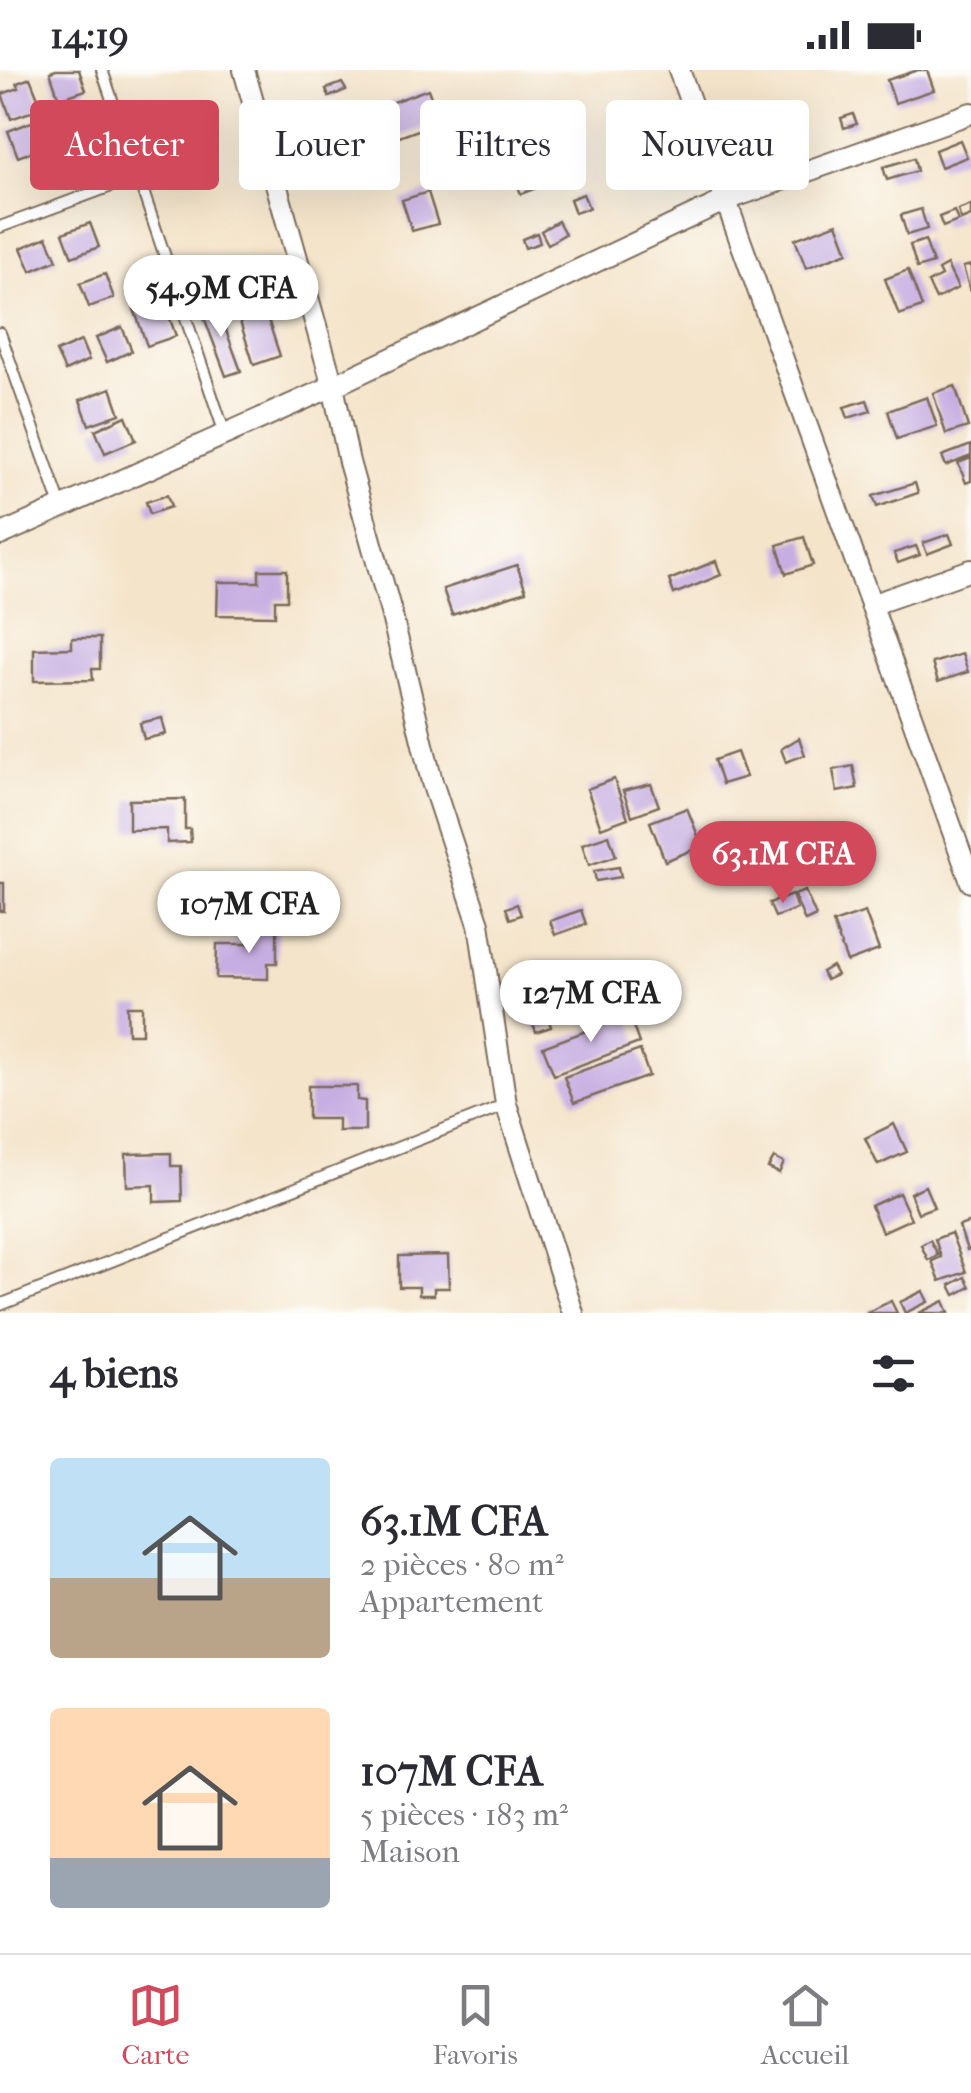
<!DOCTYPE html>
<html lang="fr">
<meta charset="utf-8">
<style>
:root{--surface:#fff;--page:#f2f2f3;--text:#2b2b33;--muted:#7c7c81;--line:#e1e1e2;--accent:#d1495b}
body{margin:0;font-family:"IM FELL French Canon",serif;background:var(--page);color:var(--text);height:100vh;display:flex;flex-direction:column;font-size:38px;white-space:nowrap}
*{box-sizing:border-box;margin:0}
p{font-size:32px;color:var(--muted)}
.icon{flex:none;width:55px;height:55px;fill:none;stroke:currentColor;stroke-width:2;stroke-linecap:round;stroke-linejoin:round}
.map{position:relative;height:1243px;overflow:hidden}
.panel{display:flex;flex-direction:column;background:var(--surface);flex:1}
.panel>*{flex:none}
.top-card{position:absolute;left:30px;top:30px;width:912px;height:90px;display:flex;gap:20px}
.price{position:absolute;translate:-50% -85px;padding:0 22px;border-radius:35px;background:#fff;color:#222;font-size:32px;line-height:65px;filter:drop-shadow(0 2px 5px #0008)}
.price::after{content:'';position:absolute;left:50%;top:60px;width:30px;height:22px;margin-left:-15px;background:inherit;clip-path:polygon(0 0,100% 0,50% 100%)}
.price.current{background:var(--accent);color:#fff}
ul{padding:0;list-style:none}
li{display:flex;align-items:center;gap:30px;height:250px;padding:0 50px}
li span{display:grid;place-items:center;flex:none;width:280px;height:200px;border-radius:10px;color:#555}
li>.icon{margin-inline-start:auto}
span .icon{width:120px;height:120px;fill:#fffc;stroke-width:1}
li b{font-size:42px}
h2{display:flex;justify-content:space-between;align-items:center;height:120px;padding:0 50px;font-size:42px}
.pill{padding:0 35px;border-radius:10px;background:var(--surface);box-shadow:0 10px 40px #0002;font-size:35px;line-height:90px}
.pill.current{background:var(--accent);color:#fff}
.status{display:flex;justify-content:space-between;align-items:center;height:70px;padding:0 50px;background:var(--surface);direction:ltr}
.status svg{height:28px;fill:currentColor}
.menu{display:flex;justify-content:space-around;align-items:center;height:140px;border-top:2px solid var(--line);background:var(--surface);font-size:28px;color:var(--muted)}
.menu a{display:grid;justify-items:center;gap:5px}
.menu .current{color:var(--accent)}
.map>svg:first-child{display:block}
.building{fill:#c7aee2}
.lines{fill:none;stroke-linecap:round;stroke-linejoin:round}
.service-casing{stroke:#7c6b5a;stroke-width:14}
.minor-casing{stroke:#7c6b5a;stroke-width:24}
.service{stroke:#fff;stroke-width:10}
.minor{stroke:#fff;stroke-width:20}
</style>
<div class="status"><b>14:19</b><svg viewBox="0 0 49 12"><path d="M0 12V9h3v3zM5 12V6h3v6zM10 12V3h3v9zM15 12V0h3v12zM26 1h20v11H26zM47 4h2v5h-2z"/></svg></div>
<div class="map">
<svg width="971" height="1243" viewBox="0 0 971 1243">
<rect width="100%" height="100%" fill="#fdfcf7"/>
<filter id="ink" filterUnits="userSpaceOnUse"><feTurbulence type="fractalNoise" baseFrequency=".01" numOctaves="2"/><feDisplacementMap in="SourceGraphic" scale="20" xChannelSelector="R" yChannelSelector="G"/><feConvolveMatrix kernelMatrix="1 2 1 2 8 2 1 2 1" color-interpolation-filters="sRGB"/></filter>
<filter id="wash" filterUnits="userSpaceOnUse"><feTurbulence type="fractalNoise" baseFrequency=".0048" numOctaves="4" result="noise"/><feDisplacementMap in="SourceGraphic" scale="40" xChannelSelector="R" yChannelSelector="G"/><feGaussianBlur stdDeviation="2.25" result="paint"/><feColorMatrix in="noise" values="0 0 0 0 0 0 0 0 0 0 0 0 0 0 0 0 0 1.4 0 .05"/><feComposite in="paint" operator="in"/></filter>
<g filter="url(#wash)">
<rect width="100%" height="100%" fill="#f4e4ca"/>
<g id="blocks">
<g class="building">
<polygon points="56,0 79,0 86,20 59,29 50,2"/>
<polygon points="918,0 927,0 934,20 895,33 887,10"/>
<polygon points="30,8 42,38 11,49 2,24 19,18 17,13"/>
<polygon points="342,13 346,20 329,27 326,19"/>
<polygon points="428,19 440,52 375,76 363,43"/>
<polygon points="853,44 857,54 844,58 841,48"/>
<polygon points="34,51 45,77 18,87 8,61"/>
<polygon points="96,67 106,93 64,109 54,83"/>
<polygon points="960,70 967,87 941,97 935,80"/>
<polygon points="552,75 565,107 521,124 508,92"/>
<polygon points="914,88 917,101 887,110 883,97"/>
<polygon points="428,122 438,154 412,161 402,130"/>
<polygon points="583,124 589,138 575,143 570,129"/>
<polygon points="971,135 971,146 961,150 958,140"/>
<polygon points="921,139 927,159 907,165 901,145"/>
<polygon points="954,141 958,151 943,157 939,147"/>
<polygon points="558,151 565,164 548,174 541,161"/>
<polygon points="90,153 99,177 72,187 63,163"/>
<polygon points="837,153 848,182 806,198 795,169"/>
<polygon points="537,163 540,173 525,178 522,169"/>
<polygon points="47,167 57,190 31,201 21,178"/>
<polygon points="925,170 933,193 917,198 910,175"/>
<polygon points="947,195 958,218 936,229 928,213 941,206 938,200"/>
<polygon points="971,195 971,221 970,221 963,197"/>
<polygon points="908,200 922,237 899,245 885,209"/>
<polygon points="105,204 114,228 89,237 80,213"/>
<polygon points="222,209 226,221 204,229 200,216"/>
<polygon points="258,219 280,286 254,295 232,227"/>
<polygon points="163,229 176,266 147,276 134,239 139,238 141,243 155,238 153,233"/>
<polygon points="216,233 241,301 226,306 201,239"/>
<polygon points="122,257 132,281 107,292 96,268"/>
<polygon points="81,271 89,290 65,301 56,282"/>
<polygon points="955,316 968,357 946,364 933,323"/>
<polygon points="111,318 120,344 89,355 80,330"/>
<polygon points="927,327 937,356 897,369 888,341"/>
<polygon points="867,330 871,341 848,348 844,337"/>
<polygon points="126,346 136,370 105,383 95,360"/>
<polygon points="971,375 971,386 946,396 942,386"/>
<polygon points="971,388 971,411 966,413 958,393"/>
<polygon points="915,413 918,423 877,437 873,426"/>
<polygon points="167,425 171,437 150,444 146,432"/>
<polygon points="949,464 953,474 927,484 923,473"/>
<polygon points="804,467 813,495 786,504 777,475"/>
<polygon points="916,476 920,485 898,493 894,483"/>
<polygon points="716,491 721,505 674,524 669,510"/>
<polygon points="517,495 526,521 452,545 443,519"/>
<polygon points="259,500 287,500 287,530 275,530 275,546 217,545 218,512 259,512"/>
<polygon points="72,568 100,568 100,599 92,599 93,610 34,611 34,579 72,578"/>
<polygon points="962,584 968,602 938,612 932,593"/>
<polygon points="162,648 166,664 144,669 140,653"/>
<polygon points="799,668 805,685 786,692 781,679"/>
<polygon points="737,682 746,707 722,714 714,690"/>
<polygon points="853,696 857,718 837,722 833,700"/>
<polygon points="614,709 628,748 601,758 587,719"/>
<polygon points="651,714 659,736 632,746 623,721"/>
<polygon points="185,729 185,759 190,759 191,772 167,773 167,759 129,760 129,730"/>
<polygon points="687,738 702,776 665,791 650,752"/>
<polygon points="609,765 616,786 589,795 582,774"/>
<polygon points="619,797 621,807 596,811 594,801"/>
<rect x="0" y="813" width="4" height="28"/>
<polygon points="805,821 816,846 805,851 794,825"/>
<polygon points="792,825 797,839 775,847 769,833"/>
<polygon points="517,834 521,845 510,849 506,838"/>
<polygon points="581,840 586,854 555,865 550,851"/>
<polygon points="865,842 879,880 847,892 833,853"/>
<polygon points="249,857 277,857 277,893 268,893 268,909 216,908 217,874 248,874"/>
<polygon points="832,896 837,905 826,910 822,902"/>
<polygon points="544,934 551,957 536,962 528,939"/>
<polygon points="127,936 142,936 142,964 128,964"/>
<polygon points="629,945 639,973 554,1005 543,977"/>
<polygon points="640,980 649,1006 574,1033 564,1007"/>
<polygon points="308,1016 357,1016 357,1030 365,1031 365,1061 338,1061 338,1049 308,1049"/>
<polygon points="894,1054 907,1082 878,1095 865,1068"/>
<polygon points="171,1083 171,1096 181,1096 182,1131 154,1132 154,1115 127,1116 126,1084"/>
<polygon points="774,1088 784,1093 779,1103 768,1098"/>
<polygon points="925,1116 934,1137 918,1143 910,1123"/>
<polygon points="899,1123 911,1149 882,1162 871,1136"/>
<polygon points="971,1152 971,1179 967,1180 959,1156"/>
<polygon points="951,1163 966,1202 940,1211 932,1191 941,1187 935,1169"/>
<polygon points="930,1170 938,1185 928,1190 921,1175"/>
<polygon points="448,1185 449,1218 434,1218 434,1225 419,1225 419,1217 399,1217 399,1186"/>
<polygon points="965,1207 970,1217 955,1225 950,1215"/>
<polygon points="923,1221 928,1232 905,1243 900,1232"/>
<polygon points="891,1231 897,1243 866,1243"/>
<polygon points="944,1231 949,1243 919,1243"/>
</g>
</g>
</g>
<g filter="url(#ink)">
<use href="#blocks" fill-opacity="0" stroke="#7c6b5a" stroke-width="2.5"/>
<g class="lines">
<defs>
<g id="service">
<polyline points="102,0 225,364"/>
<polyline points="0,157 136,107"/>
<polyline points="0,263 61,436"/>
<polyline points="0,1235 506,1035"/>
</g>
<g id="minor">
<polyline points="244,0 333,316 349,392 391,542 432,712 479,854 506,1034 573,1243"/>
<polyline points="679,0 971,812"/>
<polyline points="0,465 333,316 726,130 971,43"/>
<polyline points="871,535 971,500"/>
</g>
</defs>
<use href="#service" class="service-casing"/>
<use href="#minor" class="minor-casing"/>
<use href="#service" class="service"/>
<use href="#minor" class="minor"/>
</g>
</g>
</svg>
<b class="price" style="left:221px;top:270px">54.9M CFA</b>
<b class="price current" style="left:783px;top:836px">63.1M CFA</b>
<b class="price" style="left:249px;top:886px">107M CFA</b>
<b class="price" style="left:591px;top:975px">127M CFA</b>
<div class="top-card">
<a class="pill current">Acheter</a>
<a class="pill">Louer</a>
<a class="pill">Filtres</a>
<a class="pill">Nouveau</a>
</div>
</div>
<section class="panel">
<h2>4 biens<svg class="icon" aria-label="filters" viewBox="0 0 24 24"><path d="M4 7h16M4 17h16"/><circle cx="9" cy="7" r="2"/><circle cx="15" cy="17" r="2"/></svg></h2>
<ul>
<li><span style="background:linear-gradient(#bfe0f5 60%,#b9a48a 0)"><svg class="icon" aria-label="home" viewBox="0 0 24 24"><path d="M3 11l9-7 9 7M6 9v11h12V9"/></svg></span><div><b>63.1M CFA</b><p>2 pièces · 80 m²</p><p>Appartement</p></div></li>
<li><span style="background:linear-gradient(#ffd9b3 75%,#9aa5b1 0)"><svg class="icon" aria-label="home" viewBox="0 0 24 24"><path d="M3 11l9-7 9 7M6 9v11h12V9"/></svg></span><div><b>107M CFA</b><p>5 pièces · 183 m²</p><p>Maison</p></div></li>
</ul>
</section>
<nav class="menu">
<a class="current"><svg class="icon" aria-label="map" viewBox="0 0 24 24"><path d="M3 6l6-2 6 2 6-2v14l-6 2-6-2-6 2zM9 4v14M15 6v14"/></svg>Carte</a>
<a><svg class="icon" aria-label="saved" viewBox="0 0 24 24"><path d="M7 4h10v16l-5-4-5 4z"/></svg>Favoris</a>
<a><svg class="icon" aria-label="home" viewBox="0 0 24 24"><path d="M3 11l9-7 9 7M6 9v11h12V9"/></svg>Accueil</a>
</nav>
